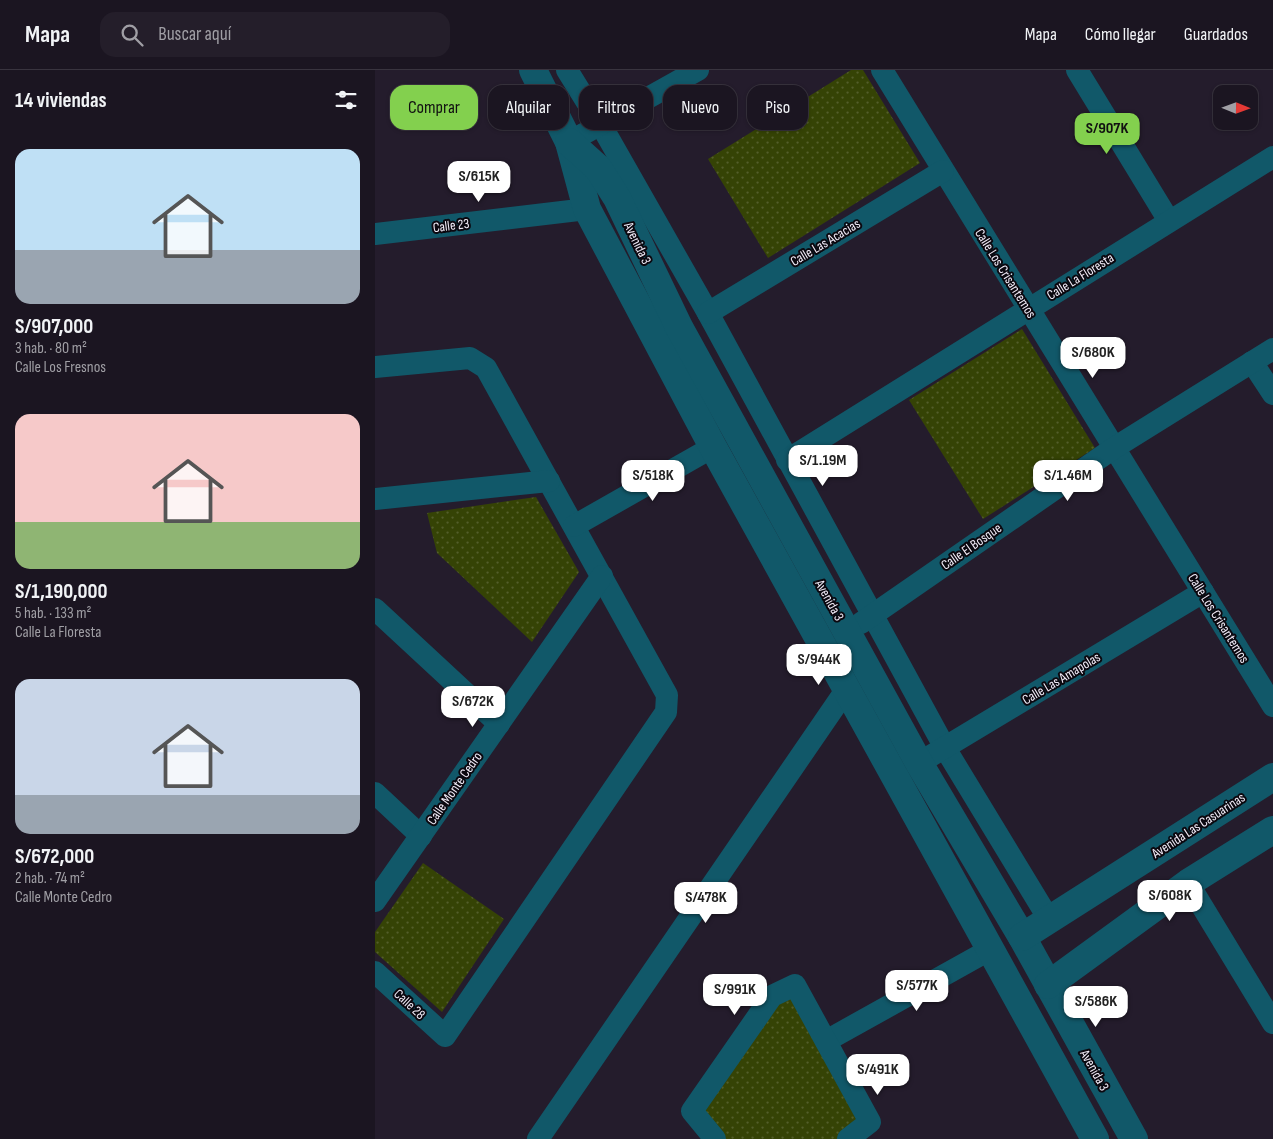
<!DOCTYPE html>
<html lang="es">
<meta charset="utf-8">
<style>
:root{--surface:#1b1521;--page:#241e2a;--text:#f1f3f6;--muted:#a09fa5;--line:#39343f;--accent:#83d04e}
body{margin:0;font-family:"Sofia Sans Condensed",sans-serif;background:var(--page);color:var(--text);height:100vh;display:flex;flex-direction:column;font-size:19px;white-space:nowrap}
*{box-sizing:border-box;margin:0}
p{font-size:16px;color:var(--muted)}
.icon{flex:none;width:28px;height:28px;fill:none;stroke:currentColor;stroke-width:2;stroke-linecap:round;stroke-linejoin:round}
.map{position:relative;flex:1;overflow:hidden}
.details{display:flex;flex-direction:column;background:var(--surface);width:375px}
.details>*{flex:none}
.banner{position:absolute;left:15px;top:15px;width:475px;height:45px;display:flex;gap:10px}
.needle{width:32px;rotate:91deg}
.controls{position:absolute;left:838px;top:15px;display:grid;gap:10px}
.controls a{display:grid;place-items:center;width:45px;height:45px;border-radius:10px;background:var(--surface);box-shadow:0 1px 4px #0004,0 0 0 1px var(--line);font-size:25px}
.price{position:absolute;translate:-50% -42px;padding:0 11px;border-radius:10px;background:#fff;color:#222;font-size:16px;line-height:32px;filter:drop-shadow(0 1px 2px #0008)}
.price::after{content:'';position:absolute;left:50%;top:30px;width:15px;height:11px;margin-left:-8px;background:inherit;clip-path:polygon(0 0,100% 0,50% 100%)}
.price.active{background:var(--accent);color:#111}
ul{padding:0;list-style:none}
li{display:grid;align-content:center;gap:10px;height:265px;padding:0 15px}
li span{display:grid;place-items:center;height:155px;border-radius:15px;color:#555}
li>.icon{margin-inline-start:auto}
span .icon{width:90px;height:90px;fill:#fffc;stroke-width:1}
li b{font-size:21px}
h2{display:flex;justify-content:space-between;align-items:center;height:60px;padding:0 15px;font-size:21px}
.tag{padding:0 18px;border-radius:15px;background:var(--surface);box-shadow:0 1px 4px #0004,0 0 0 1px var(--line);font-size:18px;line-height:45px}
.tag.active{background:var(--accent);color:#111}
header{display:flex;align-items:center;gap:30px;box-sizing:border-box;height:70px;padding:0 25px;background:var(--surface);border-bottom:1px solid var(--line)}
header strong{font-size:24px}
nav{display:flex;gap:28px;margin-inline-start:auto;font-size:18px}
.search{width:350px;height:45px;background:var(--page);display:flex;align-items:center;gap:12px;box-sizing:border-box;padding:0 18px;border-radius:15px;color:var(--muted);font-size:19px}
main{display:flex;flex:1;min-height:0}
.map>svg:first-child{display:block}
.park{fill:url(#park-dots)}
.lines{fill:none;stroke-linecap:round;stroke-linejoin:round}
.minor{stroke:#115869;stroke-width:22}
.tertiary{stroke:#115869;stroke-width:28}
.labels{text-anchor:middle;stroke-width:4;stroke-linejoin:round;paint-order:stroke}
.street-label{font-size:14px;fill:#f3edf9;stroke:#0b080f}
</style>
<header>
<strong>Mapa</strong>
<div class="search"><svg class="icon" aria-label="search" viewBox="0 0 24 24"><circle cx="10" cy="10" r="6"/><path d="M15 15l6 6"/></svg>Buscar aquí</div>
<nav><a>Mapa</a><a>Cómo llegar</a><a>Guardados</a></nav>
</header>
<main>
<section class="details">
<h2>14 viviendas<svg class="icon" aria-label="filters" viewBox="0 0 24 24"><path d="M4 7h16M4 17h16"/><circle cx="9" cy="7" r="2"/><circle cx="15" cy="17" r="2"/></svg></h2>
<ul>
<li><span style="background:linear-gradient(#bfe0f5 65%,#9aa5b1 0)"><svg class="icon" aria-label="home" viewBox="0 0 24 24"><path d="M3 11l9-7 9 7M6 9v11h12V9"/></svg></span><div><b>S/907,000</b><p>3 hab. · 80 m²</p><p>Calle Los Fresnos</p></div></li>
<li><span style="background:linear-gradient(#f6c9c9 70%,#8fb573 0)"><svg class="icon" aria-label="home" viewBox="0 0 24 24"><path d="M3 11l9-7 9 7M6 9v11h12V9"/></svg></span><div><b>S/1,190,000</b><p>5 hab. · 133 m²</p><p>Calle La Floresta</p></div></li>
<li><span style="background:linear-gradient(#c9d6e8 75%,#9aa5b1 0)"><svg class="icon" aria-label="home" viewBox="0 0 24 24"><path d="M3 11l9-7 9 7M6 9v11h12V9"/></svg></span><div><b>S/672,000</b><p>2 hab. · 74 m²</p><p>Calle Monte Cedro</p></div></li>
</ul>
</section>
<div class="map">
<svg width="898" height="1069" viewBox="0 0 898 1069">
<defs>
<pattern id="park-dots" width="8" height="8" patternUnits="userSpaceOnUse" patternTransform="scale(1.25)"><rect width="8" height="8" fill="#354305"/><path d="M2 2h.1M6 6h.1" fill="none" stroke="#535e2a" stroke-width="1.8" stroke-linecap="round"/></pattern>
</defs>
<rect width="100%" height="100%" fill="#241c2c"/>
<g class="park">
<polygon points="476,0 488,0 545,93 393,188 333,89"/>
<polygon points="647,259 720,378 608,449 534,330"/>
<polygon points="161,427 204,502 157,572 62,483 52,443"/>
<polygon points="48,793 129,849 67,942 0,882 0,862"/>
<polygon points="417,924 486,1050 462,1069 350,1069 327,1042 402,934"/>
</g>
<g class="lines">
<g class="minor">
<polyline points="192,0 226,55 333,243 570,678 675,851"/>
<polyline points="507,0 898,636"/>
<polyline points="702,0 794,151"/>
<polyline points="194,72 323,0"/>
<polyline points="0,164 212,139"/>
<polyline points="333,243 568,101"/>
<polyline points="877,292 898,324"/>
<polyline points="0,297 95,288 111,298 292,625 291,642 70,966 0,902"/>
<polyline points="412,390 898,87"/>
<polyline points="0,429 174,411"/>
<polyline points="199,456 338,377"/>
<polyline points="0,539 124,654"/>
<polyline points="486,553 739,378 898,279"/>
<polyline points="544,693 828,522"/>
<polyline points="0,723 46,766"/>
<polyline points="813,813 898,953"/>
<polyline points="0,831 227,506"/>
<polyline points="451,971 616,879"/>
<polyline points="163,1069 471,620"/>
<polyline points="340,1069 317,1041 397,926 420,915 495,1052 473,1069"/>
</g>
<g class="tertiary">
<polyline points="158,0 194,72 212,139 338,377 720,1069"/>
<polyline points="194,72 223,98 242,128 304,257 544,693 647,867 759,1069"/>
<polyline points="647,867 898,707"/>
<polyline points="673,915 813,813 898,760"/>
</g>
</g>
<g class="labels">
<g class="street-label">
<text transform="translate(76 155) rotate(-7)" y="5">Calle 23</text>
<text transform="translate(450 172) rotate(-31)" y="5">Calle Las Acacias</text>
<text transform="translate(263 173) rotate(64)" y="5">Avenida 3</text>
<text transform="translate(631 203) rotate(58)" y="5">Calle Los Crisantemos</text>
<text transform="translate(705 206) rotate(-32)" y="5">Calle La Floresta</text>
<text transform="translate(596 476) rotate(-35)" y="5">Calle El Bosque</text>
<text transform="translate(455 530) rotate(61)" y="5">Avenida 3</text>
<text transform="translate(844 548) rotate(58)" y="5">Calle Los Crisantemos</text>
<text transform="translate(686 608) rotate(-31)" y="5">Calle Las Amapolas</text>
<text transform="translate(79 718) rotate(-55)" y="5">Calle Monte Cedro</text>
<text transform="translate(823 755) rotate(-33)" y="5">Avenida Las Casuarinas</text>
<text transform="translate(35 934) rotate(43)" y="5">Calle 28</text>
<text transform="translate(720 1000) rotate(61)" y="5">Avenida 3</text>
</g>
</g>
</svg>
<div class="controls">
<a><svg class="needle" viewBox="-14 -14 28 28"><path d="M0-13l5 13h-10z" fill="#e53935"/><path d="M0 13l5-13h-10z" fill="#a09fa5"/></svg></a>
</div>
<b class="price active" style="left:732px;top:85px">S/907K</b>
<b class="price" style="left:104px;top:133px">S/615K</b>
<b class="price" style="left:718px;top:309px">S/680K</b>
<b class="price" style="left:448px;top:417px">S/1.19M</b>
<b class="price" style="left:278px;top:432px">S/518K</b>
<b class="price" style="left:693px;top:432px">S/1.46M</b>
<b class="price" style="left:444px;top:616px">S/944K</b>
<b class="price" style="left:98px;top:658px">S/672K</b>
<b class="price" style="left:795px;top:852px">S/608K</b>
<b class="price" style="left:331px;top:854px">S/478K</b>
<b class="price" style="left:542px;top:942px">S/577K</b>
<b class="price" style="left:360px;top:946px">S/991K</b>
<b class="price" style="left:721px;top:958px">S/586K</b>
<b class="price" style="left:503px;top:1026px">S/491K</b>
<div class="banner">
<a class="tag active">Comprar</a>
<a class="tag">Alquilar</a>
<a class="tag">Filtros</a>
<a class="tag">Nuevo</a>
<a class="tag">Piso</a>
</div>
</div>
</main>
